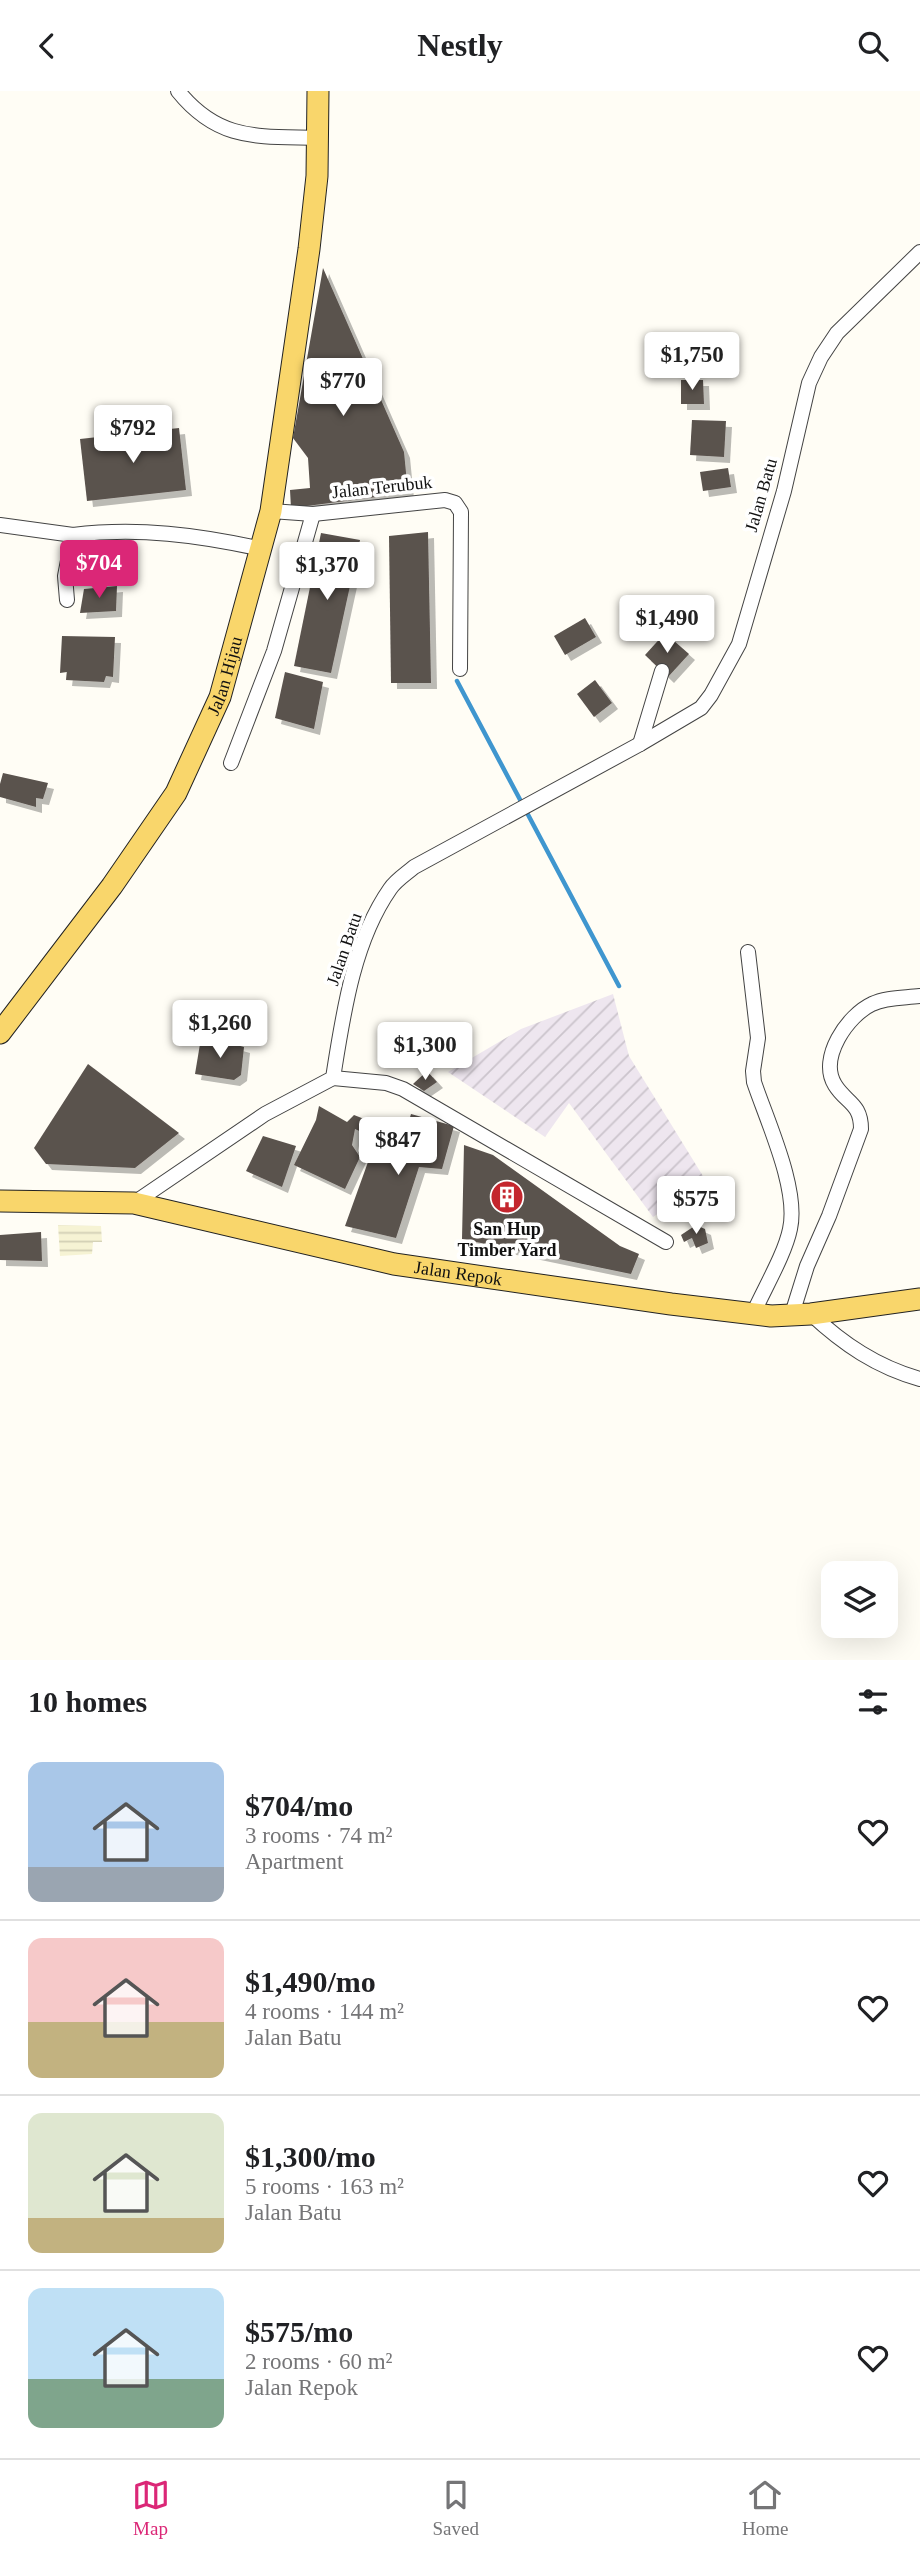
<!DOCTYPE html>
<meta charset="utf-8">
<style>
:root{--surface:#fff;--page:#f6f6f6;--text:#202124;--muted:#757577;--line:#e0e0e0;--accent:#db2777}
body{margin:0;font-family:Georgia,serif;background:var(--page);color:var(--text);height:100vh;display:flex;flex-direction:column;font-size:26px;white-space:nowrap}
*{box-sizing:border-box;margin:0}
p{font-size:23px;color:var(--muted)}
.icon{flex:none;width:38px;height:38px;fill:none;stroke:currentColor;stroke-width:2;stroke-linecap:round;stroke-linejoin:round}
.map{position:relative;height:1569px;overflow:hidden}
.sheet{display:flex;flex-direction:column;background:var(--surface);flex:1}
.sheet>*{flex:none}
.fabs{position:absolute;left:821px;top:1470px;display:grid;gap:14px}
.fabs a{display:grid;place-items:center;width:77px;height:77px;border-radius:14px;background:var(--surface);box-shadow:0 7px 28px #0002;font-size:35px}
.price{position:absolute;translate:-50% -60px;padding:0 16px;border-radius:7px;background:#fff;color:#222;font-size:23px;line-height:46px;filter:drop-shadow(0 2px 4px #0008)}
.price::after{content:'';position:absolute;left:50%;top:42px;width:21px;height:16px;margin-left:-10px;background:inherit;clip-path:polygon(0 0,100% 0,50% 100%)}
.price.selected{background:var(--accent);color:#fff}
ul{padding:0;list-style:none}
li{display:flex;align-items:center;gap:21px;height:175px;padding:0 28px}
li+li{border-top:2px solid var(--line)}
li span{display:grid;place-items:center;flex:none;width:196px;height:140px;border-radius:14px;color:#555}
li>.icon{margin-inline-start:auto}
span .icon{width:84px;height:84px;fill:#fffc;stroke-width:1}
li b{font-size:30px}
h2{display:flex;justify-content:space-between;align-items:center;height:84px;padding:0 28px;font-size:30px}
header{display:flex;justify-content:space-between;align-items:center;height:91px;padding:0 28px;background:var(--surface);font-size:32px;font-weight:700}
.menu{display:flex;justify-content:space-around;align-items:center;height:98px;border-top:2px solid var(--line);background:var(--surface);font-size:19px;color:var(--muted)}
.menu a{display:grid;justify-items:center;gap:4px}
.menu .selected{color:var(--accent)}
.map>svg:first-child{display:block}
.industrial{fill:url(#industrial-furrows)}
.farmland{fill:url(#farmland-rules)}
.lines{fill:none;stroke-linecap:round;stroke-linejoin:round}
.stream{stroke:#3f96cf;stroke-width:4.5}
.building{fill:#5a524d;filter:url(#shadow)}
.minor-casing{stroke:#444;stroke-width:16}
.primary-casing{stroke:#222;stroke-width:23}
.minor{stroke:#fff;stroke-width:14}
.primary{stroke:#f9d66b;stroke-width:21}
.labels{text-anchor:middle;stroke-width:7;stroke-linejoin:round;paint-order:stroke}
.street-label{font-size:18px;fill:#111;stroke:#fff}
.poi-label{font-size:18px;font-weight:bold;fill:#111;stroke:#fff}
</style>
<header><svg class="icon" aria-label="back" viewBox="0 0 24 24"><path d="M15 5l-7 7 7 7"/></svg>Nestly<svg class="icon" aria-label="search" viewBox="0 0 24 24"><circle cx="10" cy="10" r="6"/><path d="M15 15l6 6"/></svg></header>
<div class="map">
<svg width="920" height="1569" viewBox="0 0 920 1569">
<defs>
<pattern id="industrial-furrows" width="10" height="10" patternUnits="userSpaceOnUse" patternTransform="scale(1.75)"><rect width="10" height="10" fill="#eee6ef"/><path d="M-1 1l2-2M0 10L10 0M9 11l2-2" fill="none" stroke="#cbc4cc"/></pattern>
<pattern id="farmland-rules" width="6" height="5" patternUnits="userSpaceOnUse" patternTransform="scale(1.75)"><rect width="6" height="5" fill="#f6f3d4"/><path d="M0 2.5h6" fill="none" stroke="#d2cfb5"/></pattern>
<filter id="shadow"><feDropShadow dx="6" dy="6" stdDeviation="0" flood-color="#0004"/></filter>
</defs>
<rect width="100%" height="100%" fill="#fffdf5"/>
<polygon class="industrial" points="613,903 629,965 706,1090 653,1126 569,1012 545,1046 448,981 521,938"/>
<polygon class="farmland" points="58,1134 101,1135 102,1151 93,1151 92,1163 60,1165"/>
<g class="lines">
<polyline class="stream" points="457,590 619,895"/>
</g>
<g class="building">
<polygon points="323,177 404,361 408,402 291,417 290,399 310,397 308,367 293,347"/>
<polygon points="681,289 703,289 704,313 681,313"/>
<polygon points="692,329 726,330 724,366 690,364"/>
<polygon points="179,337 186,399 87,410 80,348"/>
<polygon points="728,377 731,396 703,400 700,381"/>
<polygon points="428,441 431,592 391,592 389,445"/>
<polygon points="321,442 360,449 331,582 294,575"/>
<polygon points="117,495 116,520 80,522 84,498"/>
<polygon points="585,527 596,546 565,564 554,545"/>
<polygon points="665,542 689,563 668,586 645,564"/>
<polygon points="62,545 115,546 113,586 106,585 104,591 66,589 67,581 60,582"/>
<polygon points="285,581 323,591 314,638 275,627"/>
<polygon points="595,589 612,612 594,626 577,603"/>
<polygon points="3,682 48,692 43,708 36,707 36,716 0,706 0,693"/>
<polygon points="215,948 244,956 241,984 234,989 195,983 200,953"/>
<polygon points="88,973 179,1042 135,1077 46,1073 34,1057"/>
<polygon points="427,980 437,991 424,1000 413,993"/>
<polygon points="319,1015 347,1031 354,1024 377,1033 370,1045 355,1038 352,1054 360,1066 345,1098 294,1074 316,1029"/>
<polygon points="411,1023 454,1035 442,1078 419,1076 396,1147 345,1135 368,1071 383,1071 385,1057 402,1053"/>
<polygon points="263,1045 296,1055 282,1096 246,1080"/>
<polygon points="464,1054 493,1064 620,1155 639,1163 631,1183 462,1148"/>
<polygon points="696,1134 705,1138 708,1152 696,1157 692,1147 684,1151 681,1144"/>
<polygon points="41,1141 42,1170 0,1169 0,1144"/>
</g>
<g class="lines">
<defs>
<g id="minor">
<path d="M178,0C219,51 259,45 319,47"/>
<polyline points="271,420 313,423 445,409 455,412 461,421 460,578"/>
<polyline points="0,434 73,444"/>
<path d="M67,509L65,485L73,444C138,436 198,444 262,458"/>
<polyline points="640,653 662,580"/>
<polyline points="231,672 274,560 313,423"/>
<path d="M748,861L758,947L753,980L754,991C767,1030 799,1098 790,1138C785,1163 764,1198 753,1223"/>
<polyline points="333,987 386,992 403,998 666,1151"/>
<path d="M134,1112L265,1023L333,987C343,924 353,851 390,798C396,789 406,783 414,776L640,653L701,617L711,604L739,553L784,400L809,292L821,266L837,242L920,161"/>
<path d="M792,1223L807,1175L829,1125L861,1038C861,1012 846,1012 835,994C818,967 848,924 872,913C886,906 905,907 920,905"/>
<path d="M811,1223C843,1253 877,1276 920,1288"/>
</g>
<g id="primary">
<path id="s1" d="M0,942L112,795L176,702L220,606L271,420L309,158L317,85L318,0"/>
<path id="s2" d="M0,1110L134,1112L394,1173L671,1213L771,1225L811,1223L920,1208"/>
</g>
</defs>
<use href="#minor" class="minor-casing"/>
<use href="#primary" class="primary-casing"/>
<use href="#minor" class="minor"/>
<use href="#primary" class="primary"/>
</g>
<defs>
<symbol id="building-disc" viewBox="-11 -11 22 22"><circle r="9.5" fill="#c4262e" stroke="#fff"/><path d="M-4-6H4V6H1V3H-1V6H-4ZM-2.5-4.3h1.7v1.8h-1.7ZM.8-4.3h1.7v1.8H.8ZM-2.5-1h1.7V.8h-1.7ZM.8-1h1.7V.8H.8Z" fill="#fff"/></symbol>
</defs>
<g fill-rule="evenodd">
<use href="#building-disc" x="488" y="1087" width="38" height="38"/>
</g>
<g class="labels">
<g class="street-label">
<text transform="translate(382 396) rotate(-6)" y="6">Jalan Terubuk</text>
<text transform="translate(761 404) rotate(-74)" y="6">Jalan Batu</text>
<text dy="6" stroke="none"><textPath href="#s1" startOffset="425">Jalan Hijau</textPath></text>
<text transform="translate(344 858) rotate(-71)" y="6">Jalan Batu</text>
<text dy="6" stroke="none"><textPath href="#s2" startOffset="466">Jalan Repok</textPath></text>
</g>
<g class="poi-label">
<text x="507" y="1144">San Hup<tspan x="507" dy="21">Timber Yard</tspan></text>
</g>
</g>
</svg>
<div class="fabs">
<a><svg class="icon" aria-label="layers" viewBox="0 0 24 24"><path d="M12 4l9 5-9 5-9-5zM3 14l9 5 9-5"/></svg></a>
</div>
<b class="price" style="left:692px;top:301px">$1,750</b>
<b class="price" style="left:343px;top:327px">$770</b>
<b class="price" style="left:133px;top:374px">$792</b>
<b class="price selected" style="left:99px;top:509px">$704</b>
<b class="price" style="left:327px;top:511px">$1,370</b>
<b class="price" style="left:667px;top:564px">$1,490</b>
<b class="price" style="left:220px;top:969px">$1,260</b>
<b class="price" style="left:425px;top:991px">$1,300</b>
<b class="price" style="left:398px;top:1086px">$847</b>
<b class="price" style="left:696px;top:1145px">$575</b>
</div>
<section class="sheet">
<h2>10 homes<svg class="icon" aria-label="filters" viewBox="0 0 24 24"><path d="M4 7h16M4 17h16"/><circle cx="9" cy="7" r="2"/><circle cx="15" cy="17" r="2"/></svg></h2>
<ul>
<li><span style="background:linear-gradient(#a9c7e8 75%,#9aa5b1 0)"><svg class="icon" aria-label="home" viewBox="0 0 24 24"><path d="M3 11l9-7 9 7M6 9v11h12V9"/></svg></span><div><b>$704/mo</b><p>3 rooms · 74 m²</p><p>Apartment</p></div><svg class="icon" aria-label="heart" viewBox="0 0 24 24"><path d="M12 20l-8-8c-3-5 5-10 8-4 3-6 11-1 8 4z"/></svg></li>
<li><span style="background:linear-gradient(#f6c9c9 60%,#c2b280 0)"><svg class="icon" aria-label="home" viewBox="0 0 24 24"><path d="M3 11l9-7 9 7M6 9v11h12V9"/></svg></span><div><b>$1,490/mo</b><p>4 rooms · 144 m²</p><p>Jalan Batu</p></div><svg class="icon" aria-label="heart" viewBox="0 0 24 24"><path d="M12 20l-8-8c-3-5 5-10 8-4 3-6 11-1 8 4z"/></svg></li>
<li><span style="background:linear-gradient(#dfe7d0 75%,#c2b280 0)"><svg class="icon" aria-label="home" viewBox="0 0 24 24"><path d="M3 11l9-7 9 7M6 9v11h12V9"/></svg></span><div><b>$1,300/mo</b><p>5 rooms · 163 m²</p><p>Jalan Batu</p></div><svg class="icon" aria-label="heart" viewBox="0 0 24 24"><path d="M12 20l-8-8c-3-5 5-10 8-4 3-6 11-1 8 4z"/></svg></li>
<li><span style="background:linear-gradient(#bfe0f5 65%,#7fa58c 0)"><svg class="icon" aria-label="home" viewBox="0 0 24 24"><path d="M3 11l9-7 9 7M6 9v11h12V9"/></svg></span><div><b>$575/mo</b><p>2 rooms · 60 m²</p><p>Jalan Repok</p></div><svg class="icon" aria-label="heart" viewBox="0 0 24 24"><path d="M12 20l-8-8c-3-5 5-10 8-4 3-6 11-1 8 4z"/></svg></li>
</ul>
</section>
<nav class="menu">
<a class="selected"><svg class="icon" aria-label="map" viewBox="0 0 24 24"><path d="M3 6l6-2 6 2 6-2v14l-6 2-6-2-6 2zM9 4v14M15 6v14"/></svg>Map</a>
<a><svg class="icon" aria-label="saved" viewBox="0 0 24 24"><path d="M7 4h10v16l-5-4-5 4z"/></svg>Saved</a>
<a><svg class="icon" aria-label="home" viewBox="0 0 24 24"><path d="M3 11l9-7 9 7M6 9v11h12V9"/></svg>Home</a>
</nav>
